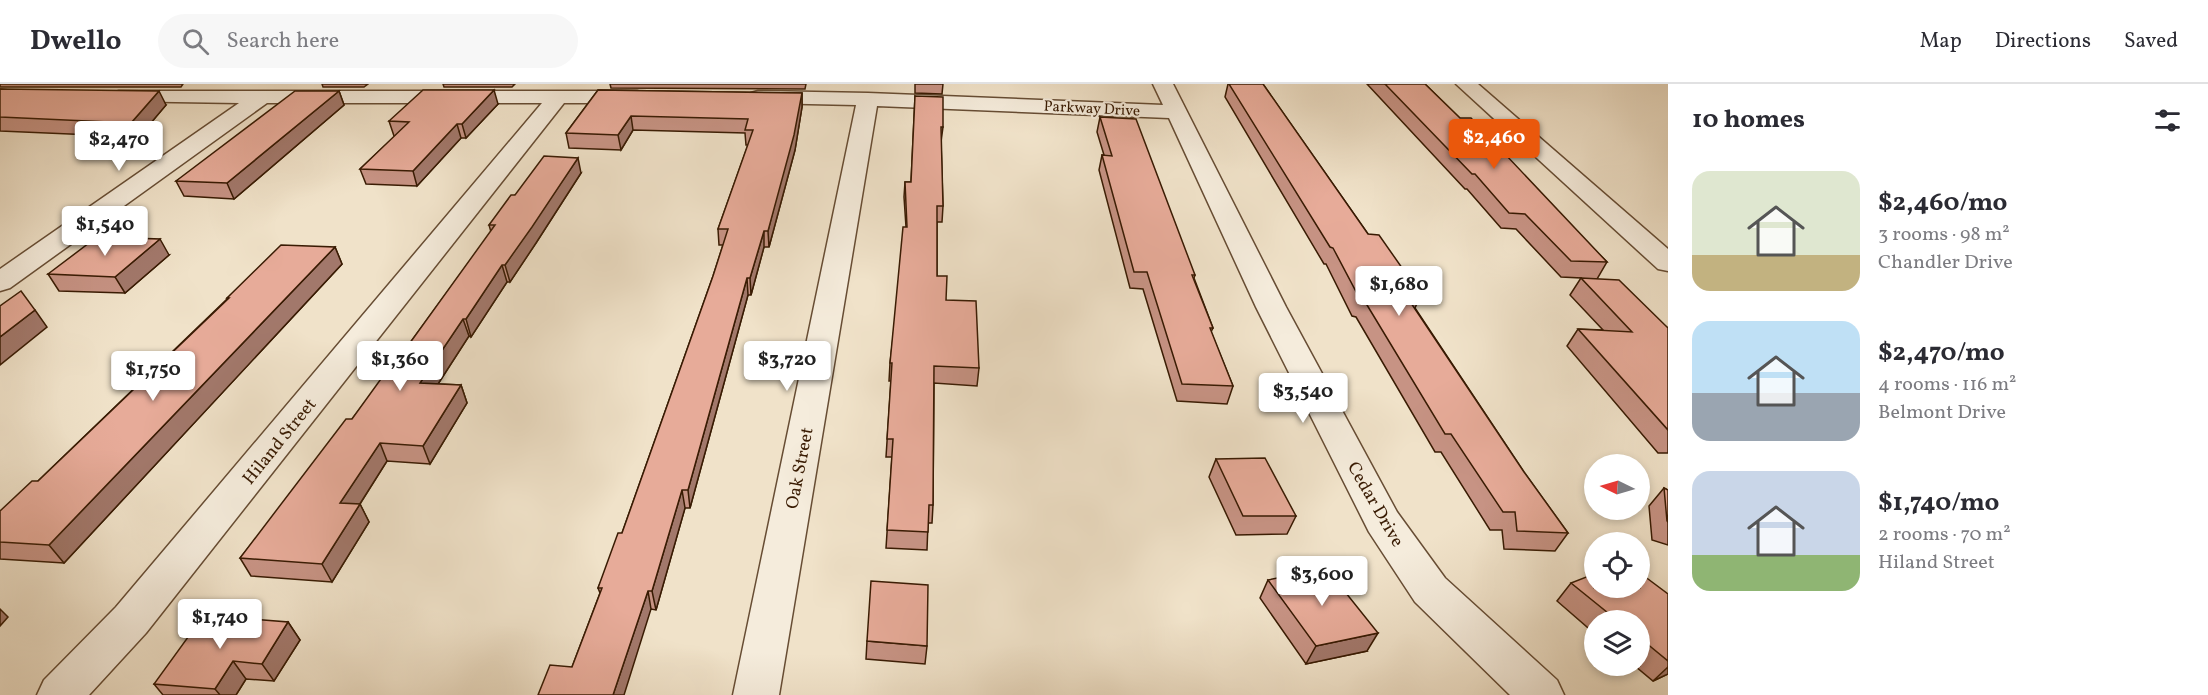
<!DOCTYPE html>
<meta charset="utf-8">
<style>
:root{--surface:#fff;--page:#f7f7f7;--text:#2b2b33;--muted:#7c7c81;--line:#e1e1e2;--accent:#ea580c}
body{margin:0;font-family:Vollkorn,serif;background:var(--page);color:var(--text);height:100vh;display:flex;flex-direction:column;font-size:22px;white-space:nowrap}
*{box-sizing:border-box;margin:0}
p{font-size:20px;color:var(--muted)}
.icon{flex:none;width:33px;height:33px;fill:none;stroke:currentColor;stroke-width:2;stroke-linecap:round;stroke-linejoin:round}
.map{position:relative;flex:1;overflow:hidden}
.sheet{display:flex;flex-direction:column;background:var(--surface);width:540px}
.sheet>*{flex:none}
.needle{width:39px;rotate:275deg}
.fabs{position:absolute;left:1584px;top:370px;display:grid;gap:12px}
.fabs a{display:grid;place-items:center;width:66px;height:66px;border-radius:50%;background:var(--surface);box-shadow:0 3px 9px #0003;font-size:30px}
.price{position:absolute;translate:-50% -51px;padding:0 14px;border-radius:6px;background:#fff;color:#222;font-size:20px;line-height:39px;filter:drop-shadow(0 2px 3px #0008)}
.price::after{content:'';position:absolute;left:50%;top:36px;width:18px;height:14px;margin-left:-9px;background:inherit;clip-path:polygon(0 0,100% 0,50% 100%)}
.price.current{background:var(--accent);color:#fff}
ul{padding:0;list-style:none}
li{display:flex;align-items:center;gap:18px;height:150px;padding:0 24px}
li span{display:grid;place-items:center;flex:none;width:168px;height:120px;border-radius:18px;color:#555}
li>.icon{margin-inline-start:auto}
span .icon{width:72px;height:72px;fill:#fffc;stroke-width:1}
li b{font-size:26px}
h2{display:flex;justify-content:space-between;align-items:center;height:72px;padding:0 24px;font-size:26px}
header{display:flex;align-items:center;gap:36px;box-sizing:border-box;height:84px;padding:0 30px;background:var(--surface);border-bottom:2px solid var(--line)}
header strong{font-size:28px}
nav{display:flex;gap:33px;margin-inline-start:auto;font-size:21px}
.search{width:420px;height:54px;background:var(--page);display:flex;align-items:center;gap:15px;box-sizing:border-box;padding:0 21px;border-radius:33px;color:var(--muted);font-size:22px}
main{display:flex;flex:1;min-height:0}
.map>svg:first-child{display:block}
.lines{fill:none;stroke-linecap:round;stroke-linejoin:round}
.street-casing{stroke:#674d34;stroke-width:3}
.street{fill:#f5ecdc;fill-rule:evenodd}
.wall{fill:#c79384;stroke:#391b03;stroke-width:1.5}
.shaded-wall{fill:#a2786b;stroke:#391b03;stroke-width:1.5}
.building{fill:#e7ab99;stroke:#391b03;stroke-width:1.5}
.labels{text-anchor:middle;stroke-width:4.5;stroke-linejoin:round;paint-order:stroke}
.far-street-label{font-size:15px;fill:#391b03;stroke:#f5ecdc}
.street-label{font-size:18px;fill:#391b03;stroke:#f5ecdc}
</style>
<header>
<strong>Dwello</strong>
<div class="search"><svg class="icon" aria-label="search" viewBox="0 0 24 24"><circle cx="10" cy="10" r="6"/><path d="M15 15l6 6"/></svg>Search here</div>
<nav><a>Map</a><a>Directions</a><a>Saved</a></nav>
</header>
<main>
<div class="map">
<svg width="1668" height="611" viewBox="0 0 1668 611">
<rect width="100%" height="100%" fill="#f0e2c9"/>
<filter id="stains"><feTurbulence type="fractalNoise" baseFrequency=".00333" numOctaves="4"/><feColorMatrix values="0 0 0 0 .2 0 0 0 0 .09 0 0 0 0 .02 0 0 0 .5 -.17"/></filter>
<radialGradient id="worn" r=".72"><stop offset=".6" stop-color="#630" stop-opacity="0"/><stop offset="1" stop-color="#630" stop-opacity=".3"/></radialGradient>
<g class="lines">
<defs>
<g id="street">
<polygon points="1153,0 1173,0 1286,223 1397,428 1445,494 1557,596 1564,611 1510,611 1415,518 1369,448 1256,223 1169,34 877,22 779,611 733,611 856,21 758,19 751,17 748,13 751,9 758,7 868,9 1163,21"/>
<polygon points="1456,0 1478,0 1668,165 1668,187 1658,185"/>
<polygon points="119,7 637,7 644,9 647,13 644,17 637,19 564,19 146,549 89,611 37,611 44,596 116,523 542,19 267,19 10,204 0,207 0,185 239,19 112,17 109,13 112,9"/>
</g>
</defs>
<use href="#street" class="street-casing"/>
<use href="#street" class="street"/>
</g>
<g class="wall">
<polygon points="0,0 183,0 181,3 0,3"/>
<polygon points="322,0 368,0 364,3 323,3"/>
<polygon points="443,0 515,0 512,3 444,3"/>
<polygon points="610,0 806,0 805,5 611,4"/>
<polygon points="915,0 943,0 942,10 915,9"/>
<polygon points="1228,0 1263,0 1368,150 1421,211 1415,224 1524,388 1568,449 1555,467 1504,465 1502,446 1490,446 1441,368 1435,368 1356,233 1352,232 1326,180 1324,180 1225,13"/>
<polygon points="1367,0 1425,0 1607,178 1597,195 1668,244 1668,369 1658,369 1567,262 1578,245 1603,246 1570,211 1581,194 1561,193 1516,145 1501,144 1467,105 1465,105"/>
<polygon points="0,5 166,21 139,53 0,47"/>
<polygon points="598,6 802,9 802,23 795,66 769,163 764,163 751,211 748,211 690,424 685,424 656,526 651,525 572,583 600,509 598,504 622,449 713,192 723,161 719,161 718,145 748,61 746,61 745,49 633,46 621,66 569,64 566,49"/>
<polygon points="339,7 344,21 234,115 184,112 176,97"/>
<polygon points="915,12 943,43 941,58 943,122 942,138 937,138 937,192 946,216 979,284 977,302 934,299 933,421 932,439 928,439 927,466 886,464 892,373 886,373 891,297 889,297 890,279 906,143 904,113 905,98 911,98"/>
<polygon points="498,20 466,54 461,54 417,102 366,100 360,85 395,52 394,52 389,37"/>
<polygon points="1100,33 1195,191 1194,194 1213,244 1211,248 1233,302 1227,320 1177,317 1143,205 1130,204 1099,86 1102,71 1104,71 1097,48"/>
<polygon points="581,89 536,159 510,198 507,198 471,253 469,252 438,300 461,301 467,319 430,380 387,377 360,420 369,438 332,498 251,492 240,474 352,335 407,263 491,148 489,141 515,111"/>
<polygon points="335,163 342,180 64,479 0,475 0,458 38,397 227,215 227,214"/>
<polygon points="169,171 125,209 59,207 48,190"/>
<polygon points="1216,375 1296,432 1287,450 1236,451 1209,393"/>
<polygon points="1664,404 1668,406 1668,461 1652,456 1649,422"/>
<polygon points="1268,496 1367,567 1306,580 1260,514"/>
<polygon points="1571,499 1668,510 1668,590 1653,597 1635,582 1640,582 1640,537 1594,537 1594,549 1557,517"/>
<polygon points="288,538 300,556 274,597 246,595 236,611 163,611 154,600"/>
<polygon points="867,557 927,562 925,580 866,575"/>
</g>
<g class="shaded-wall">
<polygon points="494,6 498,20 466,54 462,40"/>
<polygon points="159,7 166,21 139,53 131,39"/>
<polygon points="339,7 344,21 234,115 227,99"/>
<polygon points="802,9 802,23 795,66 769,163 768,147"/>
<polygon points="631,32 633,46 621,66 618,51"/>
<polygon points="457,40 461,54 417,102 413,87"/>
<polygon points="578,74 581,89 536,159 510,198 505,181"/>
<polygon points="764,147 764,163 751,211 750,194"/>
<polygon points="160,155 169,171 125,209 115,193"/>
<polygon points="335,163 342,180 64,479 49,461"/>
<polygon points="502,181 507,198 471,253 466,235"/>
<polygon points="747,194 748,211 690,424 688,406"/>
<polygon points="35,226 47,243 0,281 0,253"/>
<polygon points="463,235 469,252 427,317 420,299"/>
<polygon points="461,301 467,319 430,380 423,362"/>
<polygon points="380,359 387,377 349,437 340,419"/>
<polygon points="682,406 685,424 656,526 652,507"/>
<polygon points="360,420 369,438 332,498 322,480"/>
<polygon points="648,507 651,525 624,611 613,611"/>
<polygon points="0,525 8,533 0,542"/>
<polygon points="288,538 300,556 274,597 262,580"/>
<polygon points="1378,549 1367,567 1306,580 1316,562"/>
<polygon points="233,577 246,595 236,611 220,611 215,605"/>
<polygon points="1668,583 1668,590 1653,597"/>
</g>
<g class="building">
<polygon points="1229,0 1263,0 1368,150 1379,151 1421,211 1405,210 1524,388 1568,449 1517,447 1515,428 1503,428 1451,350 1445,350 1364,216 1360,215 1333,164 1330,163"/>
<polygon points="1385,0 1425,0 1460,34 1471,34 1607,178 1571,177 1525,130 1509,129 1475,90 1472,90"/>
<polygon points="0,5 159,7 131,39 0,33"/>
<polygon points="423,6 494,6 462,40 457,40 413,87 360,85 409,38 389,37"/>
<polygon points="598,6 802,9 794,51 768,147 764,147 750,194 747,194 688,406 682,406 652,507 648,507 613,611 538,611 550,581 572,583 602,504 598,504 618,449 622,449 713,192 728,145 718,145 753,46 745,46 748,35 631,32 618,51 566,49"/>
<polygon points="295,7 339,7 227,99 176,97"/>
<polygon points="915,12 943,13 943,43 941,43 943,122 937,122 937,192 947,192 946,216 976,217 979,284 934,282 933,421 929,421 928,448 887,446 893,355 887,355 892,279 890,279 903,143 907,143 905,98 911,98"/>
<polygon points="1100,33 1136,35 1195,191 1192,191 1213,244 1210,244 1233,302 1182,300 1147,188 1134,188 1102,71 1112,72"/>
<polygon points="544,72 578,74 532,143 505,181 502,181 466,235 463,235 420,299 461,301 423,362 380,359 340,419 360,420 322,480 240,474 346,335 352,335 404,263 407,263 495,141 489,141 511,111 515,111"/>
<polygon points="97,153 160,155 115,193 48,190"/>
<polygon points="281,161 335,163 49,461 0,458 0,427 32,397 38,397 229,214 227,214"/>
<polygon points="1581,194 1619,196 1668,244 1668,346 1578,245 1632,248"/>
<polygon points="21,207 35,226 0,253 0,222"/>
<polygon points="1265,374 1296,432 1243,432 1216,375"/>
<polygon points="1664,404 1668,406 1668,438 1667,437"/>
<polygon points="1326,484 1378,549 1316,562 1268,496"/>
<polygon points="1640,489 1668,510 1668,577 1640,554 1640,537 1618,537 1571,499 1594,490 1594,504 1640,504"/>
<polygon points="871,497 928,501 927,562 867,557"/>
<polygon points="204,531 288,538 262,580 233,577 215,605 154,600"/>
</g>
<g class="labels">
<g class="far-street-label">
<text transform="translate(1092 24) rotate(3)" y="5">Parkway Drive</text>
</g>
<g class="street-label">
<text transform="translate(279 357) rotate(-51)" y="6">Hiland Street</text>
<text transform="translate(799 384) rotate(-79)" y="6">Oak Street</text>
<text transform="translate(1376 420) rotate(60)" y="6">Cedar Drive</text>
</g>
</g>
<rect width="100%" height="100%" filter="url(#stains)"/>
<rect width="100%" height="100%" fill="url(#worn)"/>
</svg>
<div class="fabs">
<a><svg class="needle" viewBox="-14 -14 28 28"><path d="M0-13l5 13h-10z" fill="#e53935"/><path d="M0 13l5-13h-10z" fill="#7c7c81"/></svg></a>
<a><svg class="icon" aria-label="locate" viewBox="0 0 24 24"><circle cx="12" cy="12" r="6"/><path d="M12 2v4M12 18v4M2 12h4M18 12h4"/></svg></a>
<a><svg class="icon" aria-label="layers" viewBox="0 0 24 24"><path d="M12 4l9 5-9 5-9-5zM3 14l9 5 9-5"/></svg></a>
</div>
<b class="price current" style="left:1494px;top:86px">$2,460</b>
<b class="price" style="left:119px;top:88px">$2,470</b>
<b class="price" style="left:105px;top:173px">$1,540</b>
<b class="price" style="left:1399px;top:233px">$1,680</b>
<b class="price" style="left:400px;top:308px">$1,360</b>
<b class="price" style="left:787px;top:308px">$3,720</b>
<b class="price" style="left:153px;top:318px">$1,750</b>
<b class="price" style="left:1303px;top:340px">$3,540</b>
<b class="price" style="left:1322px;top:523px">$3,600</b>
<b class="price" style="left:220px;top:566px">$1,740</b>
</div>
<section class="sheet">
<h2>10 homes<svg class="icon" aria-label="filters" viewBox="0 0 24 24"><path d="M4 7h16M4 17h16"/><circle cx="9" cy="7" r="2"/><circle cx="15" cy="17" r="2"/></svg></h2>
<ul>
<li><span style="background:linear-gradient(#dfe7d0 70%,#c2b280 0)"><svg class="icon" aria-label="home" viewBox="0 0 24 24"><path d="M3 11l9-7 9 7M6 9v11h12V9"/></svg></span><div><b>$2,460/mo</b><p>3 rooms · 98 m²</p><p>Chandler Drive</p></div></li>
<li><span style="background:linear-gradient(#bfe0f5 60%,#9aa5b1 0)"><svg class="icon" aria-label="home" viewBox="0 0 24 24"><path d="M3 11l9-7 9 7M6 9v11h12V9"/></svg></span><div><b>$2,470/mo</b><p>4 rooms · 116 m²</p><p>Belmont Drive</p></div></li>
<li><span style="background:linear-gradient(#c9d6e8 70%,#8fb573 0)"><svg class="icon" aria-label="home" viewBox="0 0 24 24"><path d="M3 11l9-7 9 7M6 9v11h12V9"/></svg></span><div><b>$1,740/mo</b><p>2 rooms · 70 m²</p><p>Hiland Street</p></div></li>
</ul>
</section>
</main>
